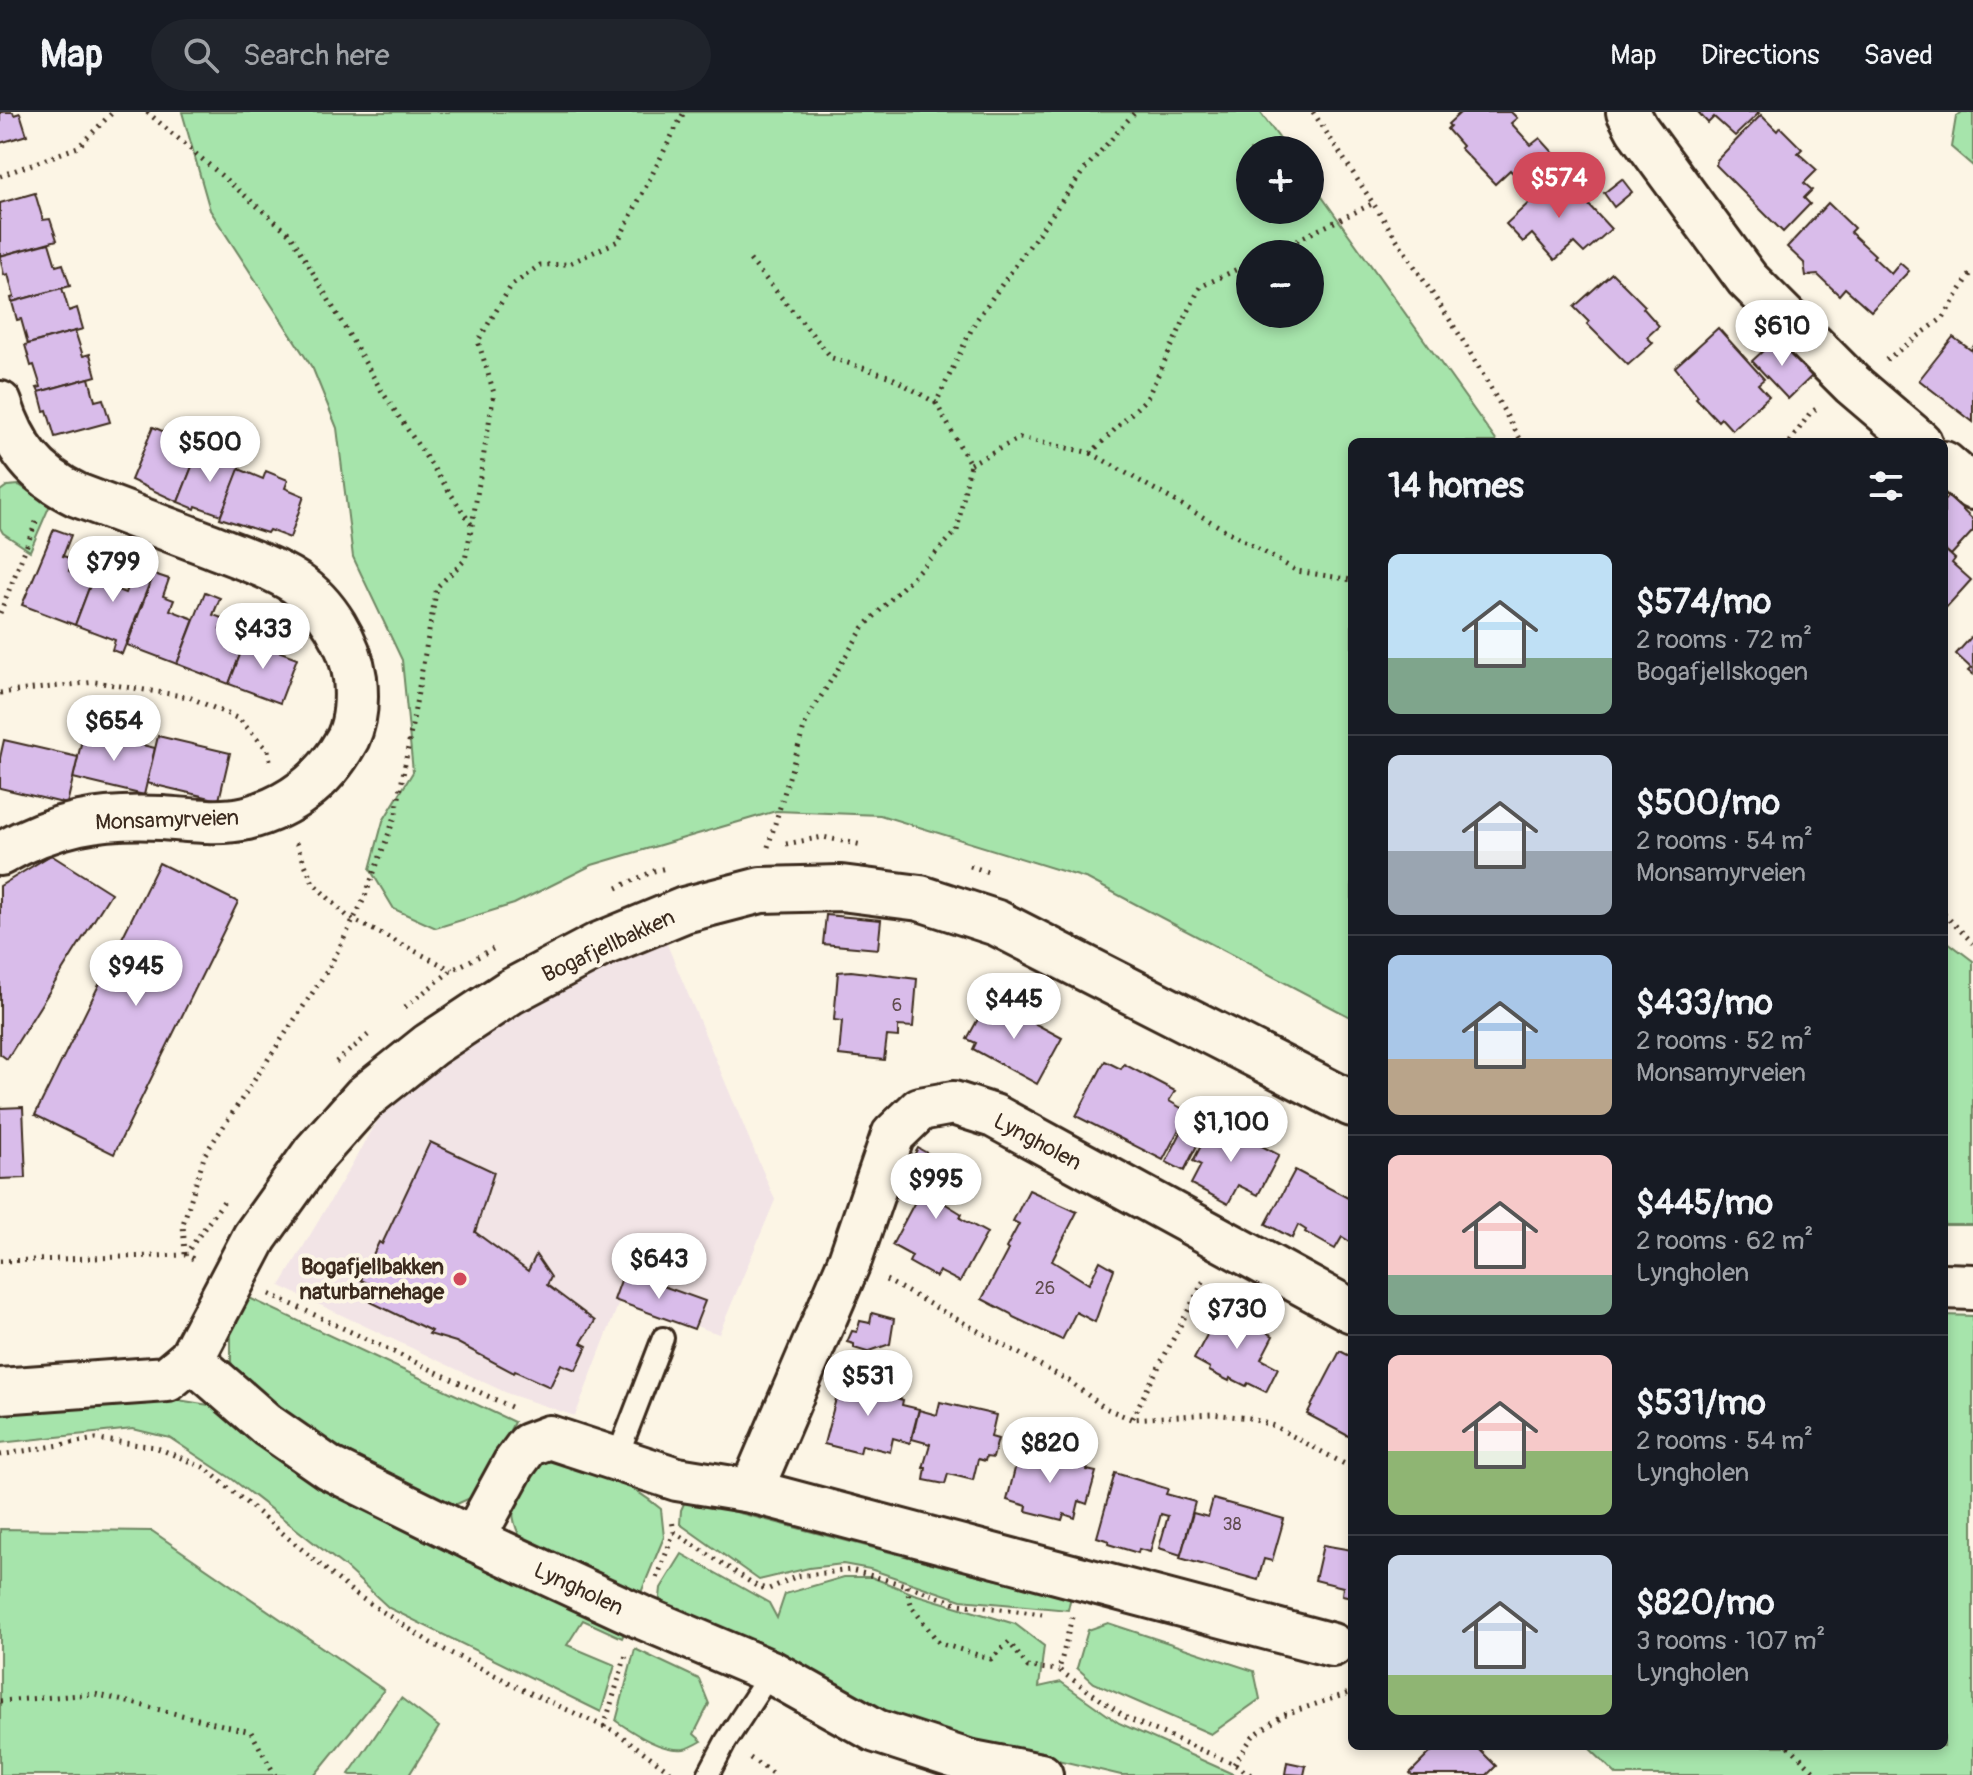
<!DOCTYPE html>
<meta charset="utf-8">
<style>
:root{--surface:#171b24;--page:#20242c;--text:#f1f3f6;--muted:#9ea1a6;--line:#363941;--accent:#d1495b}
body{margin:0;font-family:Pangolin,sans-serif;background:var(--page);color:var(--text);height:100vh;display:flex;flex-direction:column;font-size:30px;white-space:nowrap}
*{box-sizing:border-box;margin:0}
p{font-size:26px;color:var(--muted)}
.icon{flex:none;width:44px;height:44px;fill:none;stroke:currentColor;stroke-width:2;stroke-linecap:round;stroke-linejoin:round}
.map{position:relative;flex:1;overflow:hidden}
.details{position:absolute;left:1348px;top:326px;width:600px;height:1312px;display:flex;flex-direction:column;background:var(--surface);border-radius:12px;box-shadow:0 4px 12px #0003}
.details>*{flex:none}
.buttons{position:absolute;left:1236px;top:24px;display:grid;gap:16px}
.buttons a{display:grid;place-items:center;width:88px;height:88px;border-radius:50%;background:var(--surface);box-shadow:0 4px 12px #0003;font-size:40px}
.price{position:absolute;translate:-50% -68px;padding:0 18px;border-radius:28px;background:#fff;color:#222;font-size:26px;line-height:52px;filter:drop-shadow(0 2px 4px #0008)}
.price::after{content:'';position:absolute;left:50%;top:48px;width:24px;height:18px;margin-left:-12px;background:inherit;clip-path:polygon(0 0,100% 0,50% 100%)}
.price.selected{background:var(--accent);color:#fff}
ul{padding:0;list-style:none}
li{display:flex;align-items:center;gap:24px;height:200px;padding:0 40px}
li+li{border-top:2px solid var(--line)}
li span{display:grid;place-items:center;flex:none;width:224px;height:160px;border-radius:12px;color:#555}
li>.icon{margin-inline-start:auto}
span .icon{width:96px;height:96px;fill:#fffc;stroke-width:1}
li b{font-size:34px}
h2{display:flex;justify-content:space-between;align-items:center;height:96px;padding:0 40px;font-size:34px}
header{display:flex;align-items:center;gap:48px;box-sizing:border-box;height:112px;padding:0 40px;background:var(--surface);border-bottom:2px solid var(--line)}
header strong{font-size:38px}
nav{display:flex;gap:44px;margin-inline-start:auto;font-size:28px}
.search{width:560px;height:72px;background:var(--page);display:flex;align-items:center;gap:20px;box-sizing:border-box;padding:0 28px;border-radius:44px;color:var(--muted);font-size:30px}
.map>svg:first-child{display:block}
.built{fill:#f2e4e6}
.green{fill:#a6e4ab;stroke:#708764;stroke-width:2;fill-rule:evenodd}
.building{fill:#d9bcea;stroke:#3b2a1e;stroke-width:2}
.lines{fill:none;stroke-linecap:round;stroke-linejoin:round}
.lane-casing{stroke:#3b2a1e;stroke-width:26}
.street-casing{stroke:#3b2a1e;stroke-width:48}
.secondary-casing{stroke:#3b2a1e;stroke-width:50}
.path{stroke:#3b2a1e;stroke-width:5;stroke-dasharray:2 6;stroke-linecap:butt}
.lane{stroke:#fcf5e5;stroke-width:20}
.street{stroke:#fcf5e5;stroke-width:42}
.secondary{stroke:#fcf5e5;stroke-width:44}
.poi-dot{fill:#d1495b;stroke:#fcf5e5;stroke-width:3}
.labels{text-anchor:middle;stroke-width:8;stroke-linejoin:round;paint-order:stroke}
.number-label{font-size:18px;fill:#624e51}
.street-label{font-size:22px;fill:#3b2a1e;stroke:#fcf5e5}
.poi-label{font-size:22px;font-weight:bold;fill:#3b2a1e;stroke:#fcf5e5;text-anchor:end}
</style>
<header>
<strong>Map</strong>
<div class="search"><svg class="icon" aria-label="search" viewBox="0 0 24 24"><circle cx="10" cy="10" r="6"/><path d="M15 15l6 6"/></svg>Search here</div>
<nav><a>Map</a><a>Directions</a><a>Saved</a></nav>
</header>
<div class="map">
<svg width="1973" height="1663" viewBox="0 0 1973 1663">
<rect width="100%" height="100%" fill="#fcf5e5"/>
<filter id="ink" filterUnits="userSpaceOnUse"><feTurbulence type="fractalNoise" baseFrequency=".0125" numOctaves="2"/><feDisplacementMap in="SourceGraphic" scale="16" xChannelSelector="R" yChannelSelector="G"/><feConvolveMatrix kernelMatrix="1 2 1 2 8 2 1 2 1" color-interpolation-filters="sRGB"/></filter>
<g filter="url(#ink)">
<polygon class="built" points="666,830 775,1088 719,1222 620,1188 575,1304 509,1282 280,1174 381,1003 445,947 524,898 606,854"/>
<g class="green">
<path d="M182,0H1260L1288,38H1250V98H1310V68L1497,330H1352V906L1088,767L880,703L776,699L592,753L514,792L436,816L394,797L370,757L383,709L413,660L402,548L353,445L337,316L313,257L210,98ZM1250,142H1310V202H1250Z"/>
<polygon points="1962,0 1973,0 1973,54 1951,35 1956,5"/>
<polygon points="7,374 19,373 50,393 30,439 3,421 0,416 0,379"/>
<polygon points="1944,827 1973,849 1973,1113 1944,1113"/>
<polygon points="243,1183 514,1310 479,1382 457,1392 444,1392 335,1344 245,1278 231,1250 231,1220"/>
<polygon points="1944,1203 1973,1204 1973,1663 1617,1663 1587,1634 1944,1634"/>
<polygon points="166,1286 215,1294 627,1515 622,1526 583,1508 567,1533 615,1553 601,1600 389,1496 345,1455 232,1367 170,1326 133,1317 0,1331 0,1300"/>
<path d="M556,1348C600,1358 627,1369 661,1397L664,1425L638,1488L524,1432C502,1395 517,1385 536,1353Z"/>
<polygon points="686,1387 993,1467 1071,1484 1068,1498 961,1488 870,1457 843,1452 809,1456 759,1468 680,1412 681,1398"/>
<polygon points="0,1417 152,1419 384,1578 315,1663 0,1663"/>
<polygon points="682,1442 769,1491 777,1506 785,1482 844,1465 871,1465 914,1482 1015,1512 1044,1534 1039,1575 1061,1570 1119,1611 1235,1663 1121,1663 884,1607 659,1496 661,1476"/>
<polygon points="1108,1511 1254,1559 1260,1587 1211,1622 1094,1571 1077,1556 1088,1518"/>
<path d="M635,1537L699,1567L709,1592L694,1622L702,1629C697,1632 690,1636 684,1637C661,1640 634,1621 616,1609Z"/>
<polygon points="401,1586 439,1615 409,1663 351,1663 349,1662"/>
</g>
<g class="building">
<polygon points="0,0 13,0 14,3 20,1 27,23 0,31"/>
<polygon points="1461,0 1511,0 1517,6 1511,11 1531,33 1540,26 1558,46 1526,75 1510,58 1495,72 1460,36 1462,34 1447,17 1450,14 1448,12"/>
<polygon points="1698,0 1758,0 1759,1 1735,24 1714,5 1708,11"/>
<polygon points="1761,3 1777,19 1780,15 1802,37 1798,41 1817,58 1804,71 1812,78 1804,86 1810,92 1783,120 1716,53 1717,48"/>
<polygon points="1560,62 1611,117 1584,141 1574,131 1555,148 1532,122 1523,130 1506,112"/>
<polygon points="1622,67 1632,80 1614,95 1604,81"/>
<polygon points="35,81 43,108 50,107 57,128 0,144 0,91"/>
<polygon points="1828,91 1854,116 1850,120 1875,143 1873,145 1891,162 1900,151 1909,159 1871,199 1845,176 1839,183 1818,163 1806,164 1804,151 1787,135"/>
<polygon points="49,131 56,154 63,152 70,174 12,190 11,186 14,185 8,162 4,163 0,144"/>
<polygon points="1612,161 1645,194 1643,196 1659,214 1647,225 1653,231 1628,253 1587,212 1589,210 1574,195"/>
<polygon points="62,176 69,199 77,196 83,217 28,232 21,207 17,208 12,190"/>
<polygon points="1718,216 1764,267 1758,272 1769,284 1732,318 1721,306 1718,309 1696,286 1698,284 1675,255"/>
<polygon points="75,219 83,244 90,242 96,264 39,280 37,276 41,275 34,253 31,254 25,233"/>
<polygon points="1953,225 1971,238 1973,235 1973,310 1919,268"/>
<polygon points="1777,226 1812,264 1788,287 1752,249"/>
<polygon points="89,266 95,289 103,287 110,310 55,325 47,298 44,299 39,280"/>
<polygon points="153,315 174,324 171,331 197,342 178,390 131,368"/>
<polygon points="197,342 218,350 222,343 242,351 221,403 196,394 195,397 178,390"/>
<polygon points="239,357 263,367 266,359 288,368 285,376 304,384 290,426 269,418 267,421 220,406"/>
<polygon points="1948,384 1973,408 1973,419 1951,443 1944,437 1944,389"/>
<polygon points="54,417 71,423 63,444 73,447 69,459 92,468 75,513 22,493"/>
<polygon points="1944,437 1955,447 1952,451 1971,468 1944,498"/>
<polygon points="102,442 119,448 109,475 125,481 135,455 153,462 122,542 112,538 115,528 75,513"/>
<polygon points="154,462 169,467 163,484 174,488 170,498 194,507 177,552 127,533"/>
<polygon points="205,480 220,486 213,503 225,507 220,517 246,527 229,572 177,552"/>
<polygon points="1973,523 1973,563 1968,559 1971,556 1956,542"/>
<polygon points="246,527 297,546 280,591 229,572"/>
<polygon points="84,619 155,636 144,683 73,666"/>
<polygon points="158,624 230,641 219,688 147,671"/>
<polygon points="4,628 78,645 67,692 0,676 0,646"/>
<polygon points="51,743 111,781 7,947 0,942 0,774"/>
<polygon points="159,751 238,790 114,1042 35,1003"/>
<polygon points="826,803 881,808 878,837 823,832"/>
<polygon points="851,859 917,867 913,915 898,914 898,925 887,924 884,948 839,943 842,909 834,908 838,860"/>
<polygon points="989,887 1062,926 1037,972 973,937 976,931 967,927"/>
<polygon points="1105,949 1121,957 1124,952 1175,979 1169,989 1188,1000 1163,1048 1076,1004"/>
<polygon points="1198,987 1216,996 1184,1059 1166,1050"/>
<polygon points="23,995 26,1066 0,1067 0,996"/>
<polygon points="1214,1009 1279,1043 1258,1083 1238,1073 1228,1092 1191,1072 1201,1053 1193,1049"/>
<polygon points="430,1030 494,1060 475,1120 528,1159 536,1143 551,1165 547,1173 595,1209 581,1231 587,1234 576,1258 561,1252 550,1275 515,1259 514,1261 456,1230 429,1222 431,1219 371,1190 377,1176 361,1168 379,1130 382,1132"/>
<polygon points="918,1036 961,1060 944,1091 962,1102 960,1106 987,1121 960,1170 939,1159 936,1165 909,1150 912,1144 892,1133 918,1084 897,1073"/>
<polygon points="1295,1058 1352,1088 1352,1131 1342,1125 1335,1137 1305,1120 1306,1118 1298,1113 1292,1126 1266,1112"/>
<polygon points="1029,1078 1077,1100 1052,1149 1089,1172 1100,1149 1114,1157 1095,1210 1076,1200 1062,1228 1013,1205 1011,1202 982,1187 1008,1138 1006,1136 1019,1112 1013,1109"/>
<polygon points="624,1160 705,1189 694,1217 614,1188"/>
<polygon points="1222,1195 1273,1224 1261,1247 1278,1256 1266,1280 1248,1271 1246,1274 1230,1266 1229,1269 1209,1259 1210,1256 1194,1247"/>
<polygon points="872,1201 894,1207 890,1232 867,1240 854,1236 854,1232 847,1230 852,1219 857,1220 860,1209 870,1211"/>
<polygon points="1340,1239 1352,1245 1352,1326 1307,1302"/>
<polygon points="842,1264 879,1274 877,1281 903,1288 902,1293 919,1297 910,1331 893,1326 890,1340 862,1333 860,1341 824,1332"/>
<polygon points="940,1290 996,1303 991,1325 998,1327 993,1346 986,1345 985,1349 978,1347 973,1368 948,1362 945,1372 924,1368 926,1356 923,1356 930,1332 912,1327 919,1298 937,1303"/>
<polygon points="1020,1337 1088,1354 1087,1358 1096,1360 1087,1392 1079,1389 1075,1406 1064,1402 1062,1408 1026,1399 1027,1394 1007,1388"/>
<polygon points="1115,1361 1168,1377 1166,1382 1195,1390 1181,1443 1159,1436 1168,1404 1161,1402 1150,1440 1139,1437 1138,1441 1108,1432 1109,1429 1097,1425"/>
<polygon points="1213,1387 1284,1407 1272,1449 1264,1447 1258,1468 1180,1446 1193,1401 1208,1405"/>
<polygon points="1323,1433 1352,1438 1352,1485 1342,1483 1343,1475 1315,1468"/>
<polygon points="1437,1634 1476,1634 1496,1654 1487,1663 1412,1663 1410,1661"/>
<polygon points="1287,1650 1306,1654 1304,1663 1285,1662"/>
</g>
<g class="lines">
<defs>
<g id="lane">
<polyline points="616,1348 663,1226"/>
<polyline points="708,1663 726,1629 771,1560"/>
</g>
<g id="street">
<polyline points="1628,0 1637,17 1747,167 1852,272 1920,330"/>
<path d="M0,291C14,335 35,363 77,383C120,399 164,416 207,432C237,444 269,454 296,471C327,492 350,531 355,566C357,585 356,609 348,626C326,667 293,694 247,706C220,712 190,708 162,706C100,703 55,711 0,742"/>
<polyline points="1944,351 1973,376"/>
<polyline points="191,1247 267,1313 329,1356 473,1427 641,1505 771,1560 876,1619 968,1649 1041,1663"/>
<polyline points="751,1379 850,1148 893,1023 920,997 953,991 994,1004 1352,1199"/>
<polyline points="473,1427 514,1352 528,1333 549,1325 677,1367 751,1379 1332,1533"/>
</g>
<g id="secondary">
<polyline points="1944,1174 1973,1175"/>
<polyline points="0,1279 167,1267 191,1247 255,1125 315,1041 365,985 430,933 510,880 599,833 684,798 761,778 841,776 920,786 997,811 1352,992"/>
</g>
</defs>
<use href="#lane" class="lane-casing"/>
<use href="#street" class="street-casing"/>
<use href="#secondary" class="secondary-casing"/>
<g class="path">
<polyline points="147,0 291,123 381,278 471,412"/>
<polyline points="1313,0 1459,222 1522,330"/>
<polyline points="0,64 78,35 113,0"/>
<polyline points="1268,142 1374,91"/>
<polyline points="750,148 832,246 891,265 936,291"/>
<polyline points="1886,248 1943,206 1973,158"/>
<polyline points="1790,330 1810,301 1819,295"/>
<polyline points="1091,341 1297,459 1352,468"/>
<polyline points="970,352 1020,326 1091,341 1147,286 1200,175 1250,151"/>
<polyline points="0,501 38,405"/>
<polyline points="0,581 95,570 189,585 239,607 268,638 271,653"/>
<polyline points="296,731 313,771 348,805 452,858"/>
<polyline points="786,732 823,725 862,733"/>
<polyline points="768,735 806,609 863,516 957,419 970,352 936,291 975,210 1084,58 1135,0"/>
<polyline points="970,754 991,761"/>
<polyline points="617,776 654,759 666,756"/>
<polyline points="1944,802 1973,831"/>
<polyline points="405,895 452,858 493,837"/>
<polyline points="336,950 368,923"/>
<polyline points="185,1142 183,1112 205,1042 329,856 364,787 396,702 437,475 465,448 472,413 494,281 478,229 511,174 540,153 568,152 618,129 684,0"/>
<polyline points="185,1143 224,1089"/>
<polyline points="0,1149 185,1143 196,1148"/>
<polyline points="886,1168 1069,1269 1105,1296 1131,1307 1212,1302 1249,1306 1274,1314 1352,1356"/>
<polyline points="270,1182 511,1295"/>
<polyline points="1132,1306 1205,1166"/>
<polyline points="0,1343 96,1327 155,1335 205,1356 355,1482 431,1531 524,1578 616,1620 675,1663"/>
<polyline points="674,1420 758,1475 769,1477 797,1464 851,1458 905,1473 959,1492 1042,1502"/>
<polyline points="657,1466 674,1420 672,1408"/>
<polyline points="906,1474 912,1495 939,1531 991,1547 1009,1530 1028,1555 1059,1558"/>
<polyline points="1072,1505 1059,1558 1127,1606 1234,1652 1251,1663"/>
<polyline points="0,1589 95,1582 251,1620 275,1663"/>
<polyline points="604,1615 626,1543"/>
<polyline points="1789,1634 1818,1663"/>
<polyline points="750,1646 775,1663"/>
<polyline points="1234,1652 1253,1624 1283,1603 1352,1580"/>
</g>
<use href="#lane" class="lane"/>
<use href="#street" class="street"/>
<use href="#secondary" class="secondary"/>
</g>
</g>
<circle class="poi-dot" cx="460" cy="1167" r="8"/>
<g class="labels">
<g class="number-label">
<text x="897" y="899">6</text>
<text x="1045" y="1182">26</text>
<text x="1232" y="1418">38</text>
</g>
<g class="street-label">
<text transform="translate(167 707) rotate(-2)" y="8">Monsamyrveien</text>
<text transform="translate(608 833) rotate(-25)" y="8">Bogafjellbakken</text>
<text transform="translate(1038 1029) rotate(28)" y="8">Lyngholen</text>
<text transform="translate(579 1476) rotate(25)" y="8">Lyngholen</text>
</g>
<g class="poi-label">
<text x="444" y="1162">Bogafjellbakken<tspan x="444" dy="25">naturbarnehage</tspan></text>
</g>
</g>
</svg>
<div class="buttons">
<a>+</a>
<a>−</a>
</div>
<b class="price selected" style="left:1559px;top:108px">$574</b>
<b class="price" style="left:1782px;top:256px">$610</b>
<b class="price" style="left:210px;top:372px">$500</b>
<b class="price" style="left:113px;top:492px">$799</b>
<b class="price" style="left:263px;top:559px">$433</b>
<b class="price" style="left:114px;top:651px">$654</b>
<b class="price" style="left:136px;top:896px">$945</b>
<b class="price" style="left:1014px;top:929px">$445</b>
<b class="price" style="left:1231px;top:1052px">$1,100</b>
<b class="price" style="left:936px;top:1109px">$995</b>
<b class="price" style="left:659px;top:1189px">$643</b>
<b class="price" style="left:1237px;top:1239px">$730</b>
<b class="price" style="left:868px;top:1306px">$531</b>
<b class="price" style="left:1050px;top:1373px">$820</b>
<section class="details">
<h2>14 homes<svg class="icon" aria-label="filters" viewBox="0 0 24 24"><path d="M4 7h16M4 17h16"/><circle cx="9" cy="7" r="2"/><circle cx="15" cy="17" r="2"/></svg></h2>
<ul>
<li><span style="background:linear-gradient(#bfe0f5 65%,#7fa58c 0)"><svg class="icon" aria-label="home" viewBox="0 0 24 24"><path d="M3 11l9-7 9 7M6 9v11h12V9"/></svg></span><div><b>$574/mo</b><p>2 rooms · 72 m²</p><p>Bogafjellskogen</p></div></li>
<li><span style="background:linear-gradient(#c9d6e8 60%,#9aa5b1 0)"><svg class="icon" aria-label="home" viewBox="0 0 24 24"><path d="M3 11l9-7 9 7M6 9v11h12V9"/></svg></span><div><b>$500/mo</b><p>2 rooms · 54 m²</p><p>Monsamyrveien</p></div></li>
<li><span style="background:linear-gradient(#a9c7e8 65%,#b9a48a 0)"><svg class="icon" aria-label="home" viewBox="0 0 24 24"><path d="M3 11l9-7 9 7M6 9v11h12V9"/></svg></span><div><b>$433/mo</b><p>2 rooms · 52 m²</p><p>Monsamyrveien</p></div></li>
<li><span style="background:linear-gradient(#f6c9c9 75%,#7fa58c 0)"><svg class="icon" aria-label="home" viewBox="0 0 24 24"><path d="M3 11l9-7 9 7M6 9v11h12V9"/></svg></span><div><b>$445/mo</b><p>2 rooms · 62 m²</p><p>Lyngholen</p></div></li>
<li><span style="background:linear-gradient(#f6c9c9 60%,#8fb573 0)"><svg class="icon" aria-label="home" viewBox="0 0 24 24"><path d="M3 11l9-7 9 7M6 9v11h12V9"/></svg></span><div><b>$531/mo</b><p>2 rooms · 54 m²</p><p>Lyngholen</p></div></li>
<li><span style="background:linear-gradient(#c9d6e8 75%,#8fb573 0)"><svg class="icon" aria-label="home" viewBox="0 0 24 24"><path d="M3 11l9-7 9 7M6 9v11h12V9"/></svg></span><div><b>$820/mo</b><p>3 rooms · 107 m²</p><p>Lyngholen</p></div></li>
</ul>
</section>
</div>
